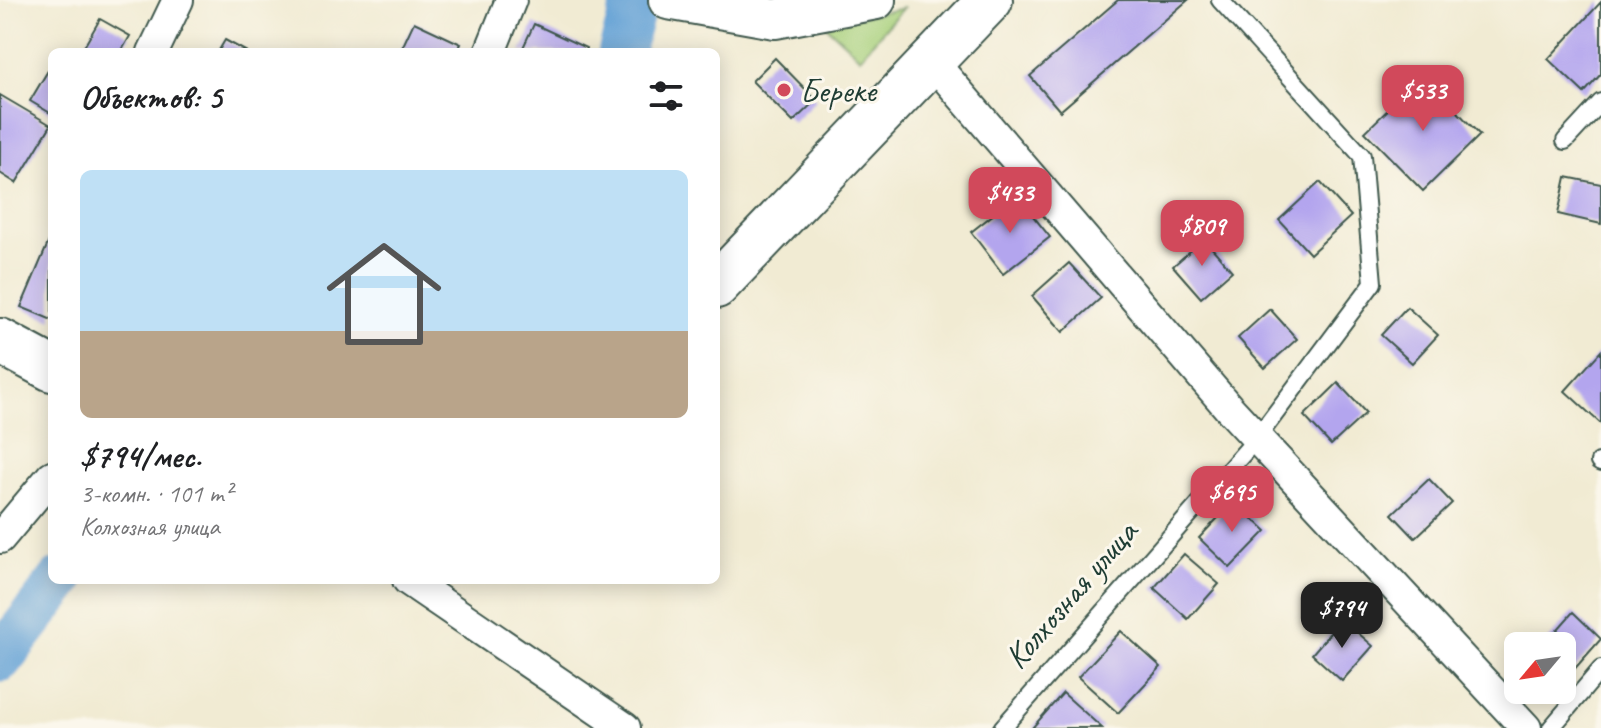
<!DOCTYPE html>
<html lang="ru">
<meta charset="utf-8">
<style>
:root{--surface:#fff;--page:#f2f2f2;--text:#202124;--muted:#757577;--accent:#d1495b}
body{margin:0;font-family:Caveat,sans-serif;background:var(--page);color:var(--text);height:100vh;display:flex;flex-direction:column;font-size:30px;white-space:nowrap}
*{box-sizing:border-box;margin:0}
p{font-size:26px;color:var(--muted)}
.icon{flex:none;width:44px;height:44px;fill:none;stroke:currentColor;stroke-width:2;stroke-linecap:round;stroke-linejoin:round}
.map{position:relative;flex:1;overflow:hidden}
.sheet{position:absolute;left:48px;top:48px;width:672px;height:536px;display:flex;flex-direction:column;background:var(--surface);border-radius:12px;box-shadow:0 4px 20px #0003}
.sheet>*{flex:none}
.needle{width:52px;rotate:241deg}
.tools{position:absolute;left:1504px;top:632px;display:grid;gap:16px}
.tools a{display:grid;place-items:center;width:72px;height:72px;border-radius:12px;background:var(--surface);box-shadow:0 4px 20px #0003;font-size:40px}
.price{position:absolute;translate:-50% -68px;padding:0 18px;border-radius:16px;background:var(--accent);color:#fff;font-size:26px;line-height:52px;filter:drop-shadow(0 2px 4px #0008)}
.price::after{content:'';position:absolute;left:50%;top:48px;width:24px;height:18px;margin-left:-12px;background:inherit;clip-path:polygon(0 0,100% 0,50% 100%)}
.price.on{background:#222;color:#fff}
ul{padding:0;list-style:none}
li{display:grid;align-content:center;gap:16px;height:424px;padding:0 32px}
li span{display:grid;place-items:center;height:248px;border-radius:12px;color:#555}
li>.icon{margin-inline-start:auto}
span .icon{width:144px;height:144px;fill:#fffc;stroke-width:1}
li b{font-size:34px}
h2{display:flex;justify-content:space-between;align-items:center;height:96px;padding:0 32px;font-size:34px}
.map>svg:first-child{display:block}
.green{fill:#a8d07c;stroke:#648658;stroke-width:2}
.lines{fill:none;stroke-linecap:round;stroke-linejoin:round}
.river{stroke:#63a1d5;stroke-width:46}
.building{fill:#b3a5ee}
.service-casing{stroke:#3e574c;stroke-width:20}
.minor-casing{stroke:#3e574c;stroke-width:34}
.tertiary-casing{stroke:#3e574c;stroke-width:42}
.secondary-casing{stroke:#3e574c;stroke-width:48}
.service{stroke:#fff;stroke-width:16}
.minor{stroke:#fff;stroke-width:30}
.tertiary{stroke:#fff;stroke-width:38}
.secondary{stroke:#fff;stroke-width:44}
.poi-dot{fill:#d1495b;stroke:#fbf7ec;stroke-width:3}
.labels{text-anchor:middle;stroke-width:6;stroke-linejoin:round;paint-order:stroke}
.poi-label{font-size:34px;fill:#1f3d34;stroke:#fbf7ec;text-anchor:start}
.street-label{font-size:34px;fill:#1f3d34;stroke:#fbf7ec}
</style>
<div class="map">
<svg width="1601" height="728" viewBox="0 0 1601 728">
<rect width="100%" height="100%" fill="#fbf7ec"/>
<filter id="ink" filterUnits="userSpaceOnUse"><feTurbulence type="fractalNoise" baseFrequency=".0125" numOctaves="2"/><feDisplacementMap in="SourceGraphic" scale="16" xChannelSelector="R" yChannelSelector="G"/><feConvolveMatrix kernelMatrix="1 2 1 2 8 2 1 2 1" color-interpolation-filters="sRGB"/></filter>
<filter id="wash" filterUnits="userSpaceOnUse"><feTurbulence type="fractalNoise" baseFrequency=".006" numOctaves="4" result="noise"/><feDisplacementMap in="SourceGraphic" scale="32" xChannelSelector="R" yChannelSelector="G"/><feGaussianBlur stdDeviation="1.8" result="paint"/><feColorMatrix in="noise" values="0 0 0 0 0 0 0 0 0 0 0 0 0 0 0 0 0 1.4 0 .05"/><feComposite in="paint" operator="in"/></filter>
<g filter="url(#wash)">
<rect width="100%" height="100%" fill="#f1ebd3"/>
<polygon class="green" points="903,8 860,57 824,24"/>
<g class="lines">
<g class="river">
<polyline points="621,52 635,0"/>
<polyline points="0,659 61,580"/>
</g>
</g>
<g id="blocks">
<g class="building">
<polygon points="1118,0 1188,0 1060,111 1030,76"/>
<polygon points="1601,2 1601,74 1584,93 1548,59"/>
<polygon points="100,19 130,36 121,52 81,52"/>
<polygon points="414,22 461,44 457,52 400,52"/>
<polygon points="534,24 586,48 585,52 521,52"/>
<polygon points="225,40 247,52 218,52"/>
<polygon points="775,58 816,100 793,122 752,81"/>
<polygon points="49,69 52,71 52,114 30,101"/>
<polygon points="1423,76 1480,135 1423,191 1365,132"/>
<polygon points="0,95 51,125 16,183 0,173"/>
<polygon points="1566,177 1601,184 1601,224 1558,214"/>
<polygon points="1320,182 1351,216 1310,254 1279,220"/>
<polygon points="1017,196 1050,237 1003,274 971,232"/>
<polygon points="1204,239 1232,271 1201,298 1173,266"/>
<polygon points="49,241 52,242 52,320 21,307"/>
<polygon points="1069,263 1101,298 1063,332 1032,296"/>
<polygon points="1407,307 1438,335 1412,363 1381,335"/>
<polygon points="1270,309 1297,339 1265,368 1238,338"/>
<polygon points="1601,351 1601,424 1565,391"/>
<polygon points="1338,383 1366,413 1331,445 1304,416"/>
<polygon points="1429,479 1452,503 1415,538 1392,514"/>
<polygon points="1234,501 1266,531 1230,568 1199,538"/>
<polygon points="1184,554 1219,584 1188,619 1154,588"/>
<polygon points="1573,612 1601,639 1562,683 1562,646 1543,646"/>
<polygon points="1342,619 1373,646 1342,681 1312,654"/>
<polygon points="1121,631 1161,667 1118,713 1078,677"/>
<polygon points="1063,693 1102,728 1032,728"/>
</g>
</g>
</g>
<g filter="url(#ink)">
<use href="#blocks" fill-opacity="0" stroke="#3e574c" stroke-width="2"/>
<g class="lines">
<defs>
<g id="service">
<polyline points="1565,141 1601,102"/>
<polyline points="1599,462 1601,463"/>
<polyline points="1002,728 1257,438 1373,283 1362,156 1220,0"/>
<polyline points="1551,728 1601,669"/>
</g>
<g id="minor">
<polyline points="153,52 178,0"/>
<polyline points="490,52 511,0"/>
<polyline points="931,60 1228,407 1526,728"/>
<polyline points="0,538 52,476"/>
<polyline points="408,580 625,728"/>
</g>
<polyline id="tertiary" points="668,0 775,19 876,0"/>
<g id="secondary">
<polyline points="716,286 990,0"/>
<polyline points="0,341 52,369"/>
</g>
</defs>
<use href="#service" class="service-casing"/>
<use href="#minor" class="minor-casing"/>
<use href="#tertiary" class="tertiary-casing"/>
<use href="#secondary" class="secondary-casing"/>
<use href="#service" class="service"/>
<use href="#minor" class="minor"/>
<use href="#tertiary" class="tertiary"/>
<use href="#secondary" class="secondary"/>
</g>
</g>
<circle class="poi-dot" cx="784" cy="90" r="8"/>
<g class="labels">
<g class="poi-label">
<text x="800" y="102">Береке</text>
</g>
<g class="street-label">
<text transform="translate(1070 594) rotate(-49)" y="12">Колхозная улица</text>
</g>
</g>
</svg>
<div class="tools">
<a><svg class="needle" viewBox="-14 -14 28 28"><path d="M0-13l5 13h-10z" fill="#e53935"/><path d="M0 13l5-13h-10z" fill="#757577"/></svg></a>
</div>
<b class="price" style="left:1423px;top:133px">$533</b>
<b class="price" style="left:1010px;top:235px">$433</b>
<b class="price" style="left:1202px;top:268px">$809</b>
<b class="price" style="left:1232px;top:534px">$695</b>
<b class="price on" style="left:1342px;top:650px">$794</b>
<section class="sheet">
<h2>Объектов: 5<svg class="icon" aria-label="filters" viewBox="0 0 24 24"><path d="M4 7h16M4 17h16"/><circle cx="9" cy="7" r="2"/><circle cx="15" cy="17" r="2"/></svg></h2>
<ul>
<li><span style="background:linear-gradient(#bfe0f5 65%,#b9a48a 0)"><svg class="icon" aria-label="home" viewBox="0 0 24 24"><path d="M3 11l9-7 9 7M6 9v11h12V9"/></svg></span><div><b>$794/мес.</b><p>3-комн. · 101 m²</p><p>Колхозная улица</p></div></li>
</ul>
</section>
</div>
